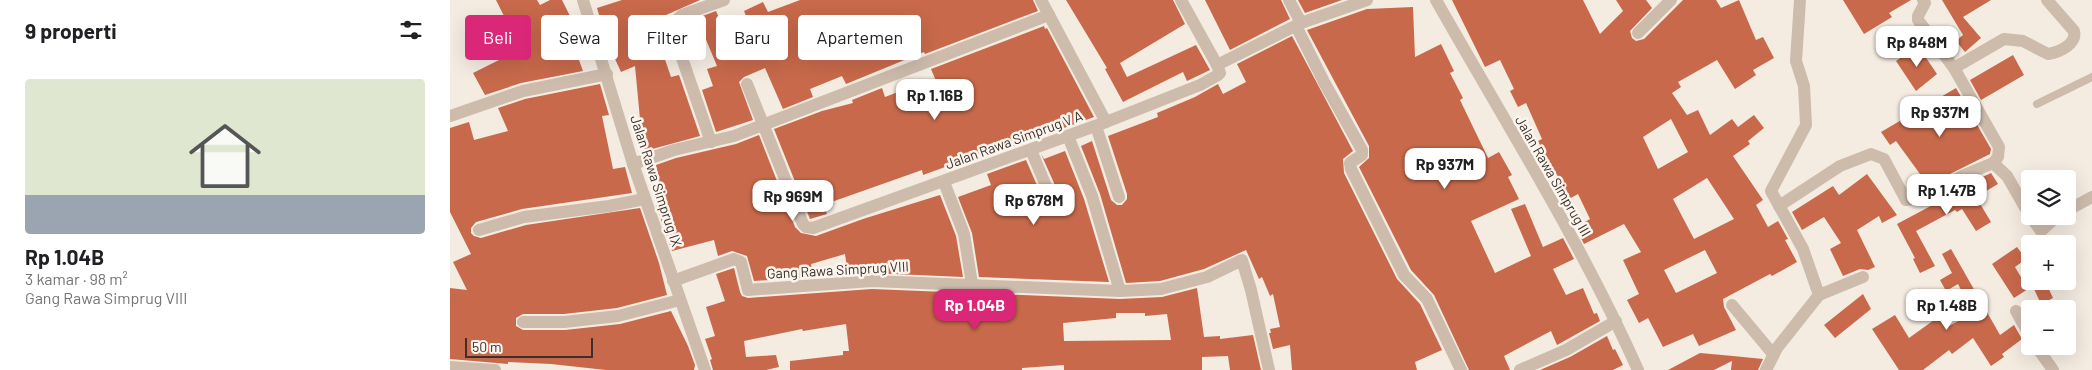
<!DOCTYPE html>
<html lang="id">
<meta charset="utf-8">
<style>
:root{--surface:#fff;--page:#f2f2f2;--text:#202124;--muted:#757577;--line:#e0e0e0;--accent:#db2777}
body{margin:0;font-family:Barlow,sans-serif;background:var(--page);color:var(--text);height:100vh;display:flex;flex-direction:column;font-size:19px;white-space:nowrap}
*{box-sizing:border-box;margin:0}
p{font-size:16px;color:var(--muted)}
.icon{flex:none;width:28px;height:28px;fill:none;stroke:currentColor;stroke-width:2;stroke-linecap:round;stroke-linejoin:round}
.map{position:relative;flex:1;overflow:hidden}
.side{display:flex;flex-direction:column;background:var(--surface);width:450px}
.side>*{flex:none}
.guide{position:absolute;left:15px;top:15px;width:475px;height:45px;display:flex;gap:10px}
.controls{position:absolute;left:1571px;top:170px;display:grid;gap:10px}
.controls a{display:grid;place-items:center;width:55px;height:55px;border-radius:5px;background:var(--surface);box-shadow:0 5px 20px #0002;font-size:25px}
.scale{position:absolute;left:15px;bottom:12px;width:128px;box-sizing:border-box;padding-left:5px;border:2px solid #3b302b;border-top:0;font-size:14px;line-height:18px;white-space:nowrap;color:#3b302b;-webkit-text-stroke:4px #fbf5ee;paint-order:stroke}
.price{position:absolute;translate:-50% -42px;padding:0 11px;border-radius:10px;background:#fff;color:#222;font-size:16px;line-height:32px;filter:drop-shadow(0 1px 2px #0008)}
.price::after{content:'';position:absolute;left:50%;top:30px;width:15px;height:11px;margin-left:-8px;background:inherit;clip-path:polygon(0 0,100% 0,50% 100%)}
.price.on{background:var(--accent);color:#fff}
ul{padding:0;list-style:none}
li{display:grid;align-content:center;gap:10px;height:265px;padding:0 25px}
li+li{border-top:1px solid var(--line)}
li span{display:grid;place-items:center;height:155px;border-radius:5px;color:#555}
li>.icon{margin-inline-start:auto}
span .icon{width:90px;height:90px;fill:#fffc;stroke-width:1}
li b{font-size:21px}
h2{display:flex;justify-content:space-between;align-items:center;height:60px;padding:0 25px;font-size:21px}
.chip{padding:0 18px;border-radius:5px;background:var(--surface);box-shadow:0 5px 20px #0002;font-size:18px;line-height:45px}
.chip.on{background:var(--accent);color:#fff}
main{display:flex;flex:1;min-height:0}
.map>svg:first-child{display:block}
.building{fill:#c8694b;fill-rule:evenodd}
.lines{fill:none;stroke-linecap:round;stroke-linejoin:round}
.service{stroke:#cdbbac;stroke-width:8}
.minor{stroke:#cdbbac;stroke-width:12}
.tertiary{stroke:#cdbbac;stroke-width:12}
.labels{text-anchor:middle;stroke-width:5;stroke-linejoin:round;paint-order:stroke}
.street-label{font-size:14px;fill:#3b302b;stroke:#fbf5ee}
</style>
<main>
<section class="side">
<h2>9 properti<svg class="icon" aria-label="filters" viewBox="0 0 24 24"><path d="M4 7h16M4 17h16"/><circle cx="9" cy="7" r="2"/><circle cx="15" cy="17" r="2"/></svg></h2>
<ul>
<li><span style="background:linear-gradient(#dfe7d0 75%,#9aa5b1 0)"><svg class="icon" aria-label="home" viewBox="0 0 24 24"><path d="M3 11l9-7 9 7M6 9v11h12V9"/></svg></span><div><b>Rp 1.04B</b><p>3 kamar · 98 m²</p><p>Gang Rawa Simprug VIII</p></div></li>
</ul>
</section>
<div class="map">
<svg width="1642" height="370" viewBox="0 0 1642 370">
<rect width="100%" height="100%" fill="#f4ebe1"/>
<g class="building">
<polygon points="46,0 87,0 90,5 100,0 112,0 121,18 111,23 125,49 133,71 71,83 35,95 23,73 51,59 41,37 60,28"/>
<polygon points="172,0 250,0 216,15 215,32 217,39 209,42 221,77 229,75 250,136 195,151 184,121 190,119 185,66 171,72 156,39 147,8"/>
<polygon points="350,0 583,0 588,11 475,54 474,52 396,84 392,76 360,89 363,97 333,109 315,68 294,77 289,82 303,120 266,132 252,90 263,86 257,69 267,66 247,18 266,11 273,27 296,16 294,11 313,2 318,12"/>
<polygon points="616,0 723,0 735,24 670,63 677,77 746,45 760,70 737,81 733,72 673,102 655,69 657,68"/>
<polygon points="755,0 831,0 840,19 780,50"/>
<polygon points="848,0 892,0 855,13"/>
<path d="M1002,0H1133L1150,34L1173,11L1166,0H1196L1202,8L1180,31L1182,38L1186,41L1194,39L1233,0H1266L1271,8L1289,0L1306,40L1313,37L1324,58L1303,70L1306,75L1285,89L1267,60L1228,82L1231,87L1222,93L1237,115L1248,110L1260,135L1282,119L1288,127L1304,115L1314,128L1298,141L1300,144L1283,156L1313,200L1306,205L1318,227L1328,221L1338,239L1335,240L1347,262L1322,276L1320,274L1273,299L1274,307L1286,330L1249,346L1243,334L1213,347L1198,318L1189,323L1177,300L1189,294L1173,260L1191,252L1174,224L1134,244L1127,230L1137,226L1135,222L1140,219L1128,194L1119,199L1105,171L1103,172L1088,141L1092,139L1076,103L1068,107L1060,91L1064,89L1050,60L1035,67ZM1221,119L1238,152L1208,169L1193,137ZM1257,178L1284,219L1244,239L1223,199ZM1255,250L1267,273L1226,293L1214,270Z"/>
<polygon points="1393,0 1461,0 1439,13 1442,17 1414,34"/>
<polygon points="1492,0 1541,0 1513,17 1531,38 1515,52 1506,41 1513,35"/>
<polygon points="963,7 965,57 991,44 1004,71 1000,73 1013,98 1010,100 1038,158 1049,152 1062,175 1058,177 1069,199 1021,221 1045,273 1081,256 1061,209 1075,204 1093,247 1113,238 1124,259 1103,269 1116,295 1133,288 1144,314 1147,313 1150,321 1107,345 1101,331 1054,356 1060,370 1019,370 984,295 961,270 909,167 919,158 919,146 857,30 917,9"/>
<polygon points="594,26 595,29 597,28 644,117 532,158 531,154 473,175 472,170 373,205 377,214 360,219 324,129 372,111 403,103 402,100 432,88 435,97 453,90 455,94 486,81 481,69"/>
<polygon points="842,36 903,151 893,159 894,173 947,279 970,304 992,350 965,362 967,370 842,370 840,345 823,349 819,333 821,333 820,329 830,327 823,294 820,296 812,277 809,279 796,250 754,269 710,281 676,283 650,194 631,146 642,141 661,200 667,205 672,205 677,199 677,194 658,136 708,117 707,113 745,97 768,84 773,94 796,82 787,64"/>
<polygon points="1468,46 1487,74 1466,91 1446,61"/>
<polygon points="1563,55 1574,75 1531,100 1520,80"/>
<polygon points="150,84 159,115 152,116 163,169 175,167 182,193 72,209 26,222 21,228 21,233 24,236 31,238 76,225 190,208 209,263 217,295 167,308 114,314 73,314 66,318 66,326 73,330 115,330 170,324 221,311 238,346 245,365 244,370 156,370 101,364 58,362 58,364 0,359 0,288 17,290 3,262 21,254 0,212 0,128 19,122 24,140 58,131 48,108 75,99"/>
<polygon points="1506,88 1541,149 1540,154 1478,185 1446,141 1440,145 1431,132"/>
<polygon points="309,135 345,227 351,233 366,236 413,219 490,195 506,236 513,277 422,273 398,275 395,254 361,264 364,277 304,281 297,256 282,251 268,256 264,240 222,251 206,205 214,204 206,165 226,158 286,144"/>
<polygon points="615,151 634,199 659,282 529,277 522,233 508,197 541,185 537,174 576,160 589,190 594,194 600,193 604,188 604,183 591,154 594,159"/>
<polygon points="1541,173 1548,184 1526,197 1541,222 1526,231 1512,209 1507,212 1505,210 1466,231 1485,266 1470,273 1463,259 1465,258 1447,224 1490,201 1487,198"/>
<polygon points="1417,174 1447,215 1432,223 1429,216 1407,230 1425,267 1418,270 1410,269 1393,276 1380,249 1391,243 1374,217 1352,230 1342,212 1383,186 1389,195"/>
<polygon points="1567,247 1576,259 1565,267 1578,289 1564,298 1542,264"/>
<polygon points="1501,249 1550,335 1564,325 1572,339 1552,354 1554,357 1541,366 1523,338 1502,354 1499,350 1473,370 1449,370 1422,329 1445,315 1459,338 1491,315 1499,326 1523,313 1508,284 1496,291 1490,280 1502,273 1492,254"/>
<path d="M284,268L290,292L292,296L298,298L422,289L670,299L712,297L747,288L754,337L770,336V339L803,335L811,370H780L778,356L752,357V370H614V365L572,368V370H340V361L393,355V351H399L396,324L353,331L352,329L294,341L296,357L326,355L329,367L316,370H263L260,360L262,359L255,339L265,336L256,307L275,301L266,274ZM666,313H695V316L717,314L721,340L614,341L613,323L666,318Z"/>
<polygon points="1596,283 1603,298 1591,304 1584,289"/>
<polygon points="1413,294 1421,309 1385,338 1374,325"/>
<polygon points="1157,336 1163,350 1165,349 1173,365 1163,370 1090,370 1120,357"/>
<polygon points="1250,353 1283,356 1313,359 1308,370 1281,370 1282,361 1264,370 1218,370"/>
</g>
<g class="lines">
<polyline class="service" points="1587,104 1642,77"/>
<g class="minor">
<polyline points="133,0 183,164 255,370"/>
<polyline points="591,0 656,122"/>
<polyline points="839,0 851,23"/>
<polyline points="1473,0 1475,3 1468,16 1468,20 1504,68"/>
<polyline points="846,26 874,82 912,150 912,155 900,163 901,169 954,275 977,299 1011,370"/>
<polyline points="1188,33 1221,0"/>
<polyline points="767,65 851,23 917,0"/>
<polyline points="297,84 353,224 356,227 363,228 656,122 750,85 768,75 770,73 767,65 731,0"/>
<polyline points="0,116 73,91 157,74"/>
<polyline points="646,126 669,197"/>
<polyline points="618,136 642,196 670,291"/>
<polyline points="261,142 223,32 223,23 232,15 274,0"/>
<polyline points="581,150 596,186"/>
<polyline points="1543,163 1557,176 1580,216"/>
<polyline points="183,164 224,150 284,136 599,15"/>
<polyline points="494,182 514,234 522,284"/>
<path d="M1329,206L1390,166L1421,154L1434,159L1456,200L1471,198L1512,176L1543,163L1548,157L1549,147L1504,68L1554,39L1573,41L1598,54C1610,52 1627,44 1624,31L1597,0"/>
<polyline points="1618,210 1642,197"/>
<polyline points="1580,216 1591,231 1607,216"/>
<polyline points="29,230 74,217 159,206 195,199"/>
<polyline points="223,281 284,259 291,262 298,290 422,281 670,291 711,289 757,277 792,260 801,290 819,370"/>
<polyline points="1369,295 1413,277"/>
<polyline points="1282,305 1323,354"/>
<polyline points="1566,311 1580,336"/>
<polyline points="73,322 114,322 168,316 230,300"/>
<polyline points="1586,346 1603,370"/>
<polyline points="0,367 45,370"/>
<polyline points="1070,370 1116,350 1166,321"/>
<polyline points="1316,370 1327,348 1369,295 1353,249 1321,191 1356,125 1354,86 1346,61 1350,0"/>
</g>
<path class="tertiary" d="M986,0C1055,122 1131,242 1188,370"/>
</g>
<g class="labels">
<g class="street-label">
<text transform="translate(564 140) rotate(-20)" y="5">Jalan Rawa Simprug V A</text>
<text transform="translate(1103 176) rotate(60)" y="5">Jalan Rawa Simprug III</text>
<text transform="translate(206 181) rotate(72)" y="5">Jalan Rawa Simprug IX</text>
<text transform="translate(388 270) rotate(-3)" y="5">Gang Rawa Simprug VIII</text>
</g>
</g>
</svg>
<div class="controls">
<a><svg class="icon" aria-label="layers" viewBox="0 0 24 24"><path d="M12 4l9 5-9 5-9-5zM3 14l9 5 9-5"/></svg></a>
<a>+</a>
<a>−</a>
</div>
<div class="scale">50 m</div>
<b class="price" style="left:1467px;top:68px">Rp 848M</b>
<b class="price" style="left:485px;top:121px">Rp 1.16B</b>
<b class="price" style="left:1490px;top:138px">Rp 937M</b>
<b class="price" style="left:995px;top:190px">Rp 937M</b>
<b class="price" style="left:1497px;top:216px">Rp 1.47B</b>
<b class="price" style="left:343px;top:222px">Rp 969M</b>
<b class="price" style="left:584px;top:226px">Rp 678M</b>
<b class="price on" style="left:525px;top:331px">Rp 1.04B</b>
<b class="price" style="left:1497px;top:331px">Rp 1.48B</b>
<div class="guide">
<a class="chip on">Beli</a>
<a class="chip">Sewa</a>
<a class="chip">Filter</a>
<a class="chip">Baru</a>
<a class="chip">Apartemen</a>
</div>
</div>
</main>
